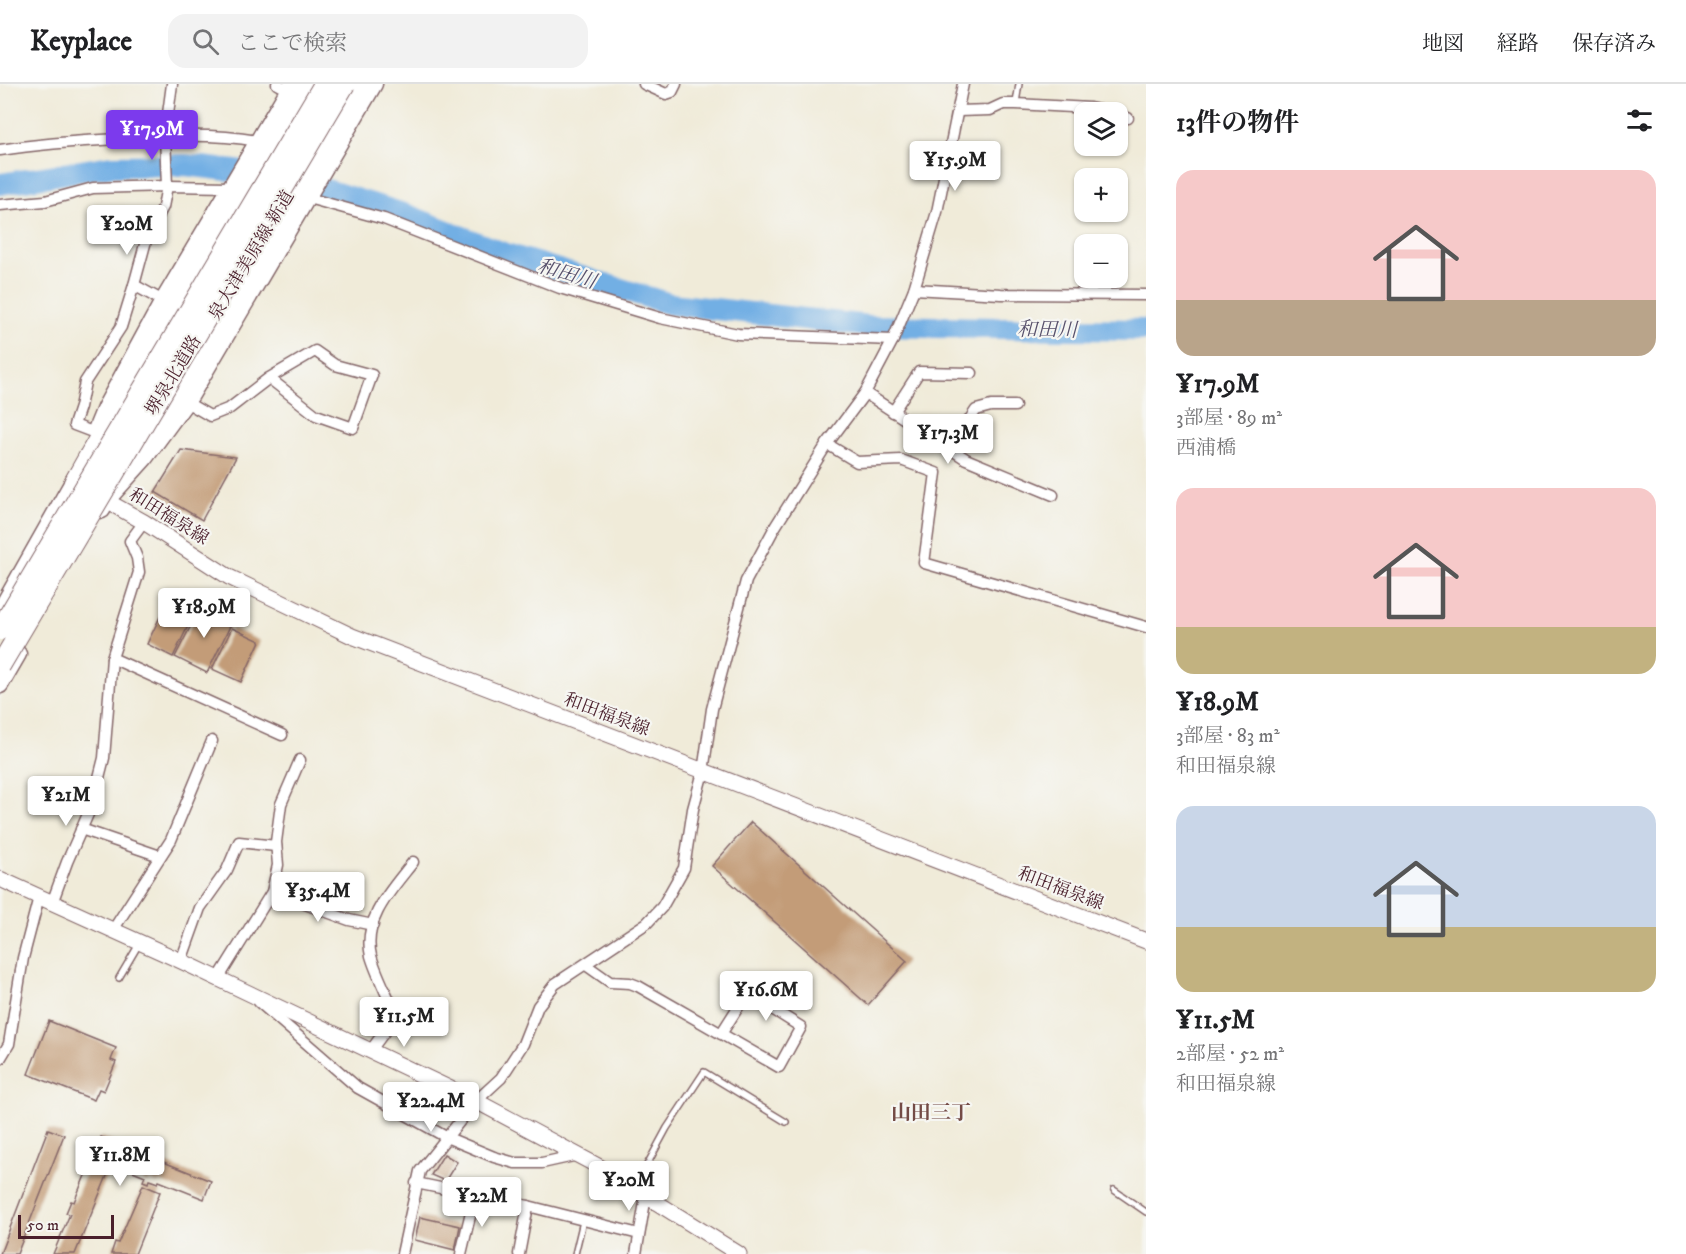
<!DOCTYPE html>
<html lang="ja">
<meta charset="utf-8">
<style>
:root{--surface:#fff;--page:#f2f2f2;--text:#202124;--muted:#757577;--line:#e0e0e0;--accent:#7c3aed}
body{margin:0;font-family:"IM FELL DW Pica","Noto Serif JP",serif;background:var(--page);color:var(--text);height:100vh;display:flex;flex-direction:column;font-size:22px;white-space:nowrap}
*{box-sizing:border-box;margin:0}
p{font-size:20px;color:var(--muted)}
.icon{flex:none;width:33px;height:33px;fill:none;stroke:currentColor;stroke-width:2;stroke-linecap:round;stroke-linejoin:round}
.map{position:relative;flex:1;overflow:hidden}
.sheet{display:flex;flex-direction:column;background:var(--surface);width:540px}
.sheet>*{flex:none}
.controls{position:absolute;left:1074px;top:18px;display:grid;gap:12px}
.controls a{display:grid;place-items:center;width:54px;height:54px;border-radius:12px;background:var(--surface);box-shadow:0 2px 4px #0004;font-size:30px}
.scale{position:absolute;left:18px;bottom:15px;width:96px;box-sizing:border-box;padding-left:6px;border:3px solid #4a1f2b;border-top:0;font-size:16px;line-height:21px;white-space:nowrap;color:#4a1f2b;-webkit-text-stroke:4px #f6f6f2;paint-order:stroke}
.price{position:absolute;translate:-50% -51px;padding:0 14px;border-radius:6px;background:#fff;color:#222;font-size:20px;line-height:39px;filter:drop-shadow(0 2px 3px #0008)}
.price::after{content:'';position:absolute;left:50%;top:36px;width:18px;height:14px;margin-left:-9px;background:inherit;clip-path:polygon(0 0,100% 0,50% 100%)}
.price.on{background:var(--accent);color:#fff}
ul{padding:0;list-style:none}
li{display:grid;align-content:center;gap:12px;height:318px;padding:0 30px}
li span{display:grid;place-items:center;height:186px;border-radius:18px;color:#555}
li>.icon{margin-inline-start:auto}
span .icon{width:108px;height:108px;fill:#fffc;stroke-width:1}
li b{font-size:26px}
h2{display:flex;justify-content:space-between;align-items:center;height:72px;padding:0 30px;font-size:26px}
header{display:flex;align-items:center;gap:36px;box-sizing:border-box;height:84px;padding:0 30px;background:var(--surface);border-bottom:2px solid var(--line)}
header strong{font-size:28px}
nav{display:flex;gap:33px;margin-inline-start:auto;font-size:21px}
.search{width:420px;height:54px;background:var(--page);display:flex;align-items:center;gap:15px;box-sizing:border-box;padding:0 21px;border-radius:18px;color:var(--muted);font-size:22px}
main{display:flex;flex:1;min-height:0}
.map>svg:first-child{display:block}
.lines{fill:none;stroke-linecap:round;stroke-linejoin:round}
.river{stroke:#72afe4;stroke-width:22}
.building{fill:#c39c78}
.lane-casing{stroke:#846668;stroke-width:8}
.street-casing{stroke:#846668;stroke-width:13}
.secondary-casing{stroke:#846668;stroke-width:17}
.primary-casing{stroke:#846668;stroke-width:19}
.highway-casing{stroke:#846668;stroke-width:22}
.lane{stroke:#fff;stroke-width:5}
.street{stroke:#fff;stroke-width:10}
.secondary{stroke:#fff;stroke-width:15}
.primary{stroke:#fff;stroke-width:16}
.highway{stroke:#fff;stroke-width:20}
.highway-bridge-casing{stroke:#846668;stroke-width:22;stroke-linecap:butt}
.highway-bridge{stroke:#fff;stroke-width:20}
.labels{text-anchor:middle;stroke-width:4.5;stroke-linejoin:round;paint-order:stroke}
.street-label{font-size:18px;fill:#4a1f2b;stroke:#f6f6f2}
.water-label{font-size:20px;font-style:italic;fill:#58516c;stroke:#f6f6f2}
.neighbourhood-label{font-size:20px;font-weight:bold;fill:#744b46;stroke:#f6f6f2}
</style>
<header>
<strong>Keyplace</strong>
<div class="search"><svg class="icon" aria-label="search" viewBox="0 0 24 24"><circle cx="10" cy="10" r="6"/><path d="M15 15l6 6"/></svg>ここで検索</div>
<nav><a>地図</a><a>経路</a><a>保存済み</a></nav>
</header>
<main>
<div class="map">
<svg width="1146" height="1170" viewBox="0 0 1146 1170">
<rect width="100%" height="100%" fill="#f6f6f2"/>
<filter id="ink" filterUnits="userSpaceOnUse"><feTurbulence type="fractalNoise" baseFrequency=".0167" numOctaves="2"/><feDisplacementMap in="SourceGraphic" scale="12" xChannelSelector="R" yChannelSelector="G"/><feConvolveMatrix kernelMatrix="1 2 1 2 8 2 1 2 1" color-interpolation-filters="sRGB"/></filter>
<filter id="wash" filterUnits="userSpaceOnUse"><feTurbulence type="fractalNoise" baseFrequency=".008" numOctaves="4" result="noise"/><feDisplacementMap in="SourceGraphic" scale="24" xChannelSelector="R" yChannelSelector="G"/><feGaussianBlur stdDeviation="1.35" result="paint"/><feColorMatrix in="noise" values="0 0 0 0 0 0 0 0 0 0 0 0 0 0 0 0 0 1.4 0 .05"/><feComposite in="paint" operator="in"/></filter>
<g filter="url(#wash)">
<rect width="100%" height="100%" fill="#f0ebd9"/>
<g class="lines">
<g class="river">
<polyline points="292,97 330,107 407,131 503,169 670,220 869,242 1146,246"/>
<polyline points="0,100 111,82 185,81 260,90"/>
</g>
</g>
<g id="blocks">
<g class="building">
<polygon points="181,366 236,373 202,436 155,408"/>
<polygon points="173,506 199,519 173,573 147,560"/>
<polygon points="202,520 233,536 207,589 175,573"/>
<polygon points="232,544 260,557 241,598 212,585"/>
<polygon points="751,738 907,877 868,921 712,782"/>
<polygon points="49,937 116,964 111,976 116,978 104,1007 99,1005 94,1016 28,990"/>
<polygon points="48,1045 64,1051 17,1170 0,1170"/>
<polygon points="101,1053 211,1097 204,1115 159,1097 158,1099 149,1096 148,1099 143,1097 145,1092 98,1073 95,1082 109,1087 75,1170 53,1170 70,1130 66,1129 71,1117 74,1118"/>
<polygon points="444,1070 457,1078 445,1097 431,1091"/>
<polygon points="143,1101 160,1108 135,1170 111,1170 115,1158 118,1159"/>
<polygon points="420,1133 460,1142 455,1166 415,1156"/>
</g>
</g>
</g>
<g filter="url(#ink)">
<use href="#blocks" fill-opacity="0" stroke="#846668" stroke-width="1.5"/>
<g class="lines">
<defs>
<g id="lane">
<polyline points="1016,19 1019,0"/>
<polyline points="119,894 139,860"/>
<polyline points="635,1103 667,1044 704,988 786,1038"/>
<polyline points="1114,1106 1146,1128"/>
<polyline points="575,1170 583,1137"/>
</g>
<g id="street">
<polyline points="277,0 288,6"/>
<polyline points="644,0 666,10 672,8 676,0"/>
<polyline points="958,27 990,26 1003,20 1016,20 1090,24 1108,28"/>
<polyline points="1118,31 1128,34"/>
<path d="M0,66C39,60 80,57 119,55C165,52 212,49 257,57"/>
<polyline points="308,114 384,135 560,204 660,234 738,250 893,256"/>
<polyline points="0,121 45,117 93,104 167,102 230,103"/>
<polyline points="914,205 1001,210 1146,211"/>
<polyline points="163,217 134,201 147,153 163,123 167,102 165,52 172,0"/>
<polyline points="865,309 966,375 1053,411"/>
<polyline points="186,318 210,332 230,324 269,294 315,267 335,281 372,291 353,344 316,331 269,294"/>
<polyline points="893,328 919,288 972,289"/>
<polyline points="95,349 74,341 80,323 85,298 121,243 134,201"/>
<polyline points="827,360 857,378 901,376 936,389 924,479 1146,543"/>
<polyline points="950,365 976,326 991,322 1015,322"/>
<polyline points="112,574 282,651"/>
<polyline points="81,745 160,772"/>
<polyline points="272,808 349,836 373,841"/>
<polyline points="52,819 67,778 92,721 104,674 112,574 139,488 137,474 130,457 144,438"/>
<polyline points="113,846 171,756 212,657"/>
<polyline points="181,877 200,824 227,786 239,758 276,762"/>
<polyline points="586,881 610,898 630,899 638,902 779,983 801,943 747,909 721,950"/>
<polyline points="218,895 272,808 278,781 276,758 281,720 300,676"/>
<polyline points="259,918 358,1004 446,1053 494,1073 515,1079 542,1079 578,1071"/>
<path d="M371,966L396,932C388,912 377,892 371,872C362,835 393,804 413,778"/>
<polyline points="0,975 9,960 23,874 39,813"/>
<polyline points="416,1099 528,1122 639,1150"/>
<polyline points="402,1170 420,1087 476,1017 501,994 523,960 538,922 555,900 647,839 662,823 684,784 693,725 703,688 712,625 746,497 775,443 827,360 865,309 893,256 914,205 937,128 963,0"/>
<polyline points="461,1170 475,1111"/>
<polyline points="519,1170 528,1122"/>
<polyline points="636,1170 646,1112"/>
</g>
<g id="secondary">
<polyline points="96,411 144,438 229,493 352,552 1146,857"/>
<polyline points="0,795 181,877 476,1017 598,1082 739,1170"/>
</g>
<g id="primary">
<polyline points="96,346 105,324 163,217 292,0"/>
<polyline points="102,426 107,416 144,375 191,311 374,0"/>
<polyline points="0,527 78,389"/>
<polyline points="0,601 18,570"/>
</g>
<g id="highway">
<polyline points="136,367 180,306 358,0"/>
<polyline points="74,399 140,282 307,0"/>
</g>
</defs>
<use href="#lane" class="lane-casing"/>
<use href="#street" class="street-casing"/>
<use href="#secondary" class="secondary-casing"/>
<use href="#primary" class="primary-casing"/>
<use href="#highway" class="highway-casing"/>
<use href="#lane" class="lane"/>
<use href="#street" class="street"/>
<use href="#secondary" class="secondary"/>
<use href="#primary" class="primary"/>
<use href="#highway" class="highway"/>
<defs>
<g id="highway-bridge">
<polyline points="0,546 324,0"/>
<polyline points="0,582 345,0"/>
</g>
</defs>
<use href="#highway-bridge" class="highway-bridge-casing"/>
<use href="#highway-bridge" class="highway-bridge"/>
</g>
</g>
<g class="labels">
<g class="street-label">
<text transform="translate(251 171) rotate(-59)" y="6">泉大津美原線 新道</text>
<text transform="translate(173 291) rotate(-59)" y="6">堺泉北道路</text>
<text transform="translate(169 432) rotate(32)" y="6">和田福泉線</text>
<text transform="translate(607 630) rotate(21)" y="6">和田福泉線</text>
<text transform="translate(1061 804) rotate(21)" y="6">和田福泉線</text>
</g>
<g class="water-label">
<text transform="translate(567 189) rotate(17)" y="7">和田川</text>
<text transform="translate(1047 245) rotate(1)" y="7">和田川</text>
</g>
<g class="neighbourhood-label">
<text x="931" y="1035">山田三丁</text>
</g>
</g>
</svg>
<div class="controls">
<a><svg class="icon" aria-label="layers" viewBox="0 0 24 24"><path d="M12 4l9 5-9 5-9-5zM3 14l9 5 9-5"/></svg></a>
<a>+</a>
<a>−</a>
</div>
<div class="scale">50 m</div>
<b class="price on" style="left:152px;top:77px">¥17.9M</b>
<b class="price" style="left:955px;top:108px">¥15.9M</b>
<b class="price" style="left:127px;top:172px">¥20M</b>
<b class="price" style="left:948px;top:381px">¥17.3M</b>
<b class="price" style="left:204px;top:555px">¥18.9M</b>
<b class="price" style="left:66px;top:743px">¥21M</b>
<b class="price" style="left:318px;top:839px">¥35.4M</b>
<b class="price" style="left:766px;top:938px">¥16.6M</b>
<b class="price" style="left:404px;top:964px">¥11.5M</b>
<b class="price" style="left:431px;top:1049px">¥22.4M</b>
<b class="price" style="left:120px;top:1103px">¥11.8M</b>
<b class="price" style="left:629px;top:1128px">¥20M</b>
<b class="price" style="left:482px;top:1144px">¥22M</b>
</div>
<section class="sheet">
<h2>13件の物件<svg class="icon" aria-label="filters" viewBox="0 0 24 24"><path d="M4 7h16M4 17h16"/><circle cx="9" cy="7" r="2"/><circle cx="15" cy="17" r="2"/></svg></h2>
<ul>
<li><span style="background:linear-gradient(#f6c9c9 70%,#b9a48a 0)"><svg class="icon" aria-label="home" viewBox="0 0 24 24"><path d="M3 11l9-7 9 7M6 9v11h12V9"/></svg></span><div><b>¥17.9M</b><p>3部屋 · 89 m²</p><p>西浦橋</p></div></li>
<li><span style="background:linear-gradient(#f6c9c9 75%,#c2b280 0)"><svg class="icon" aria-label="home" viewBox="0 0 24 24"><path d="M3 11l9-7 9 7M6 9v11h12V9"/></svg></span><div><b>¥18.9M</b><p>3部屋 · 83 m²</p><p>和田福泉線</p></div></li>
<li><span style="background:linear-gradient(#c9d6e8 65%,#c2b280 0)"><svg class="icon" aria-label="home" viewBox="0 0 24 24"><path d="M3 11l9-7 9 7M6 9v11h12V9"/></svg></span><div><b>¥11.5M</b><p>2部屋 · 52 m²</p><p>和田福泉線</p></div></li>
</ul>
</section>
</main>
